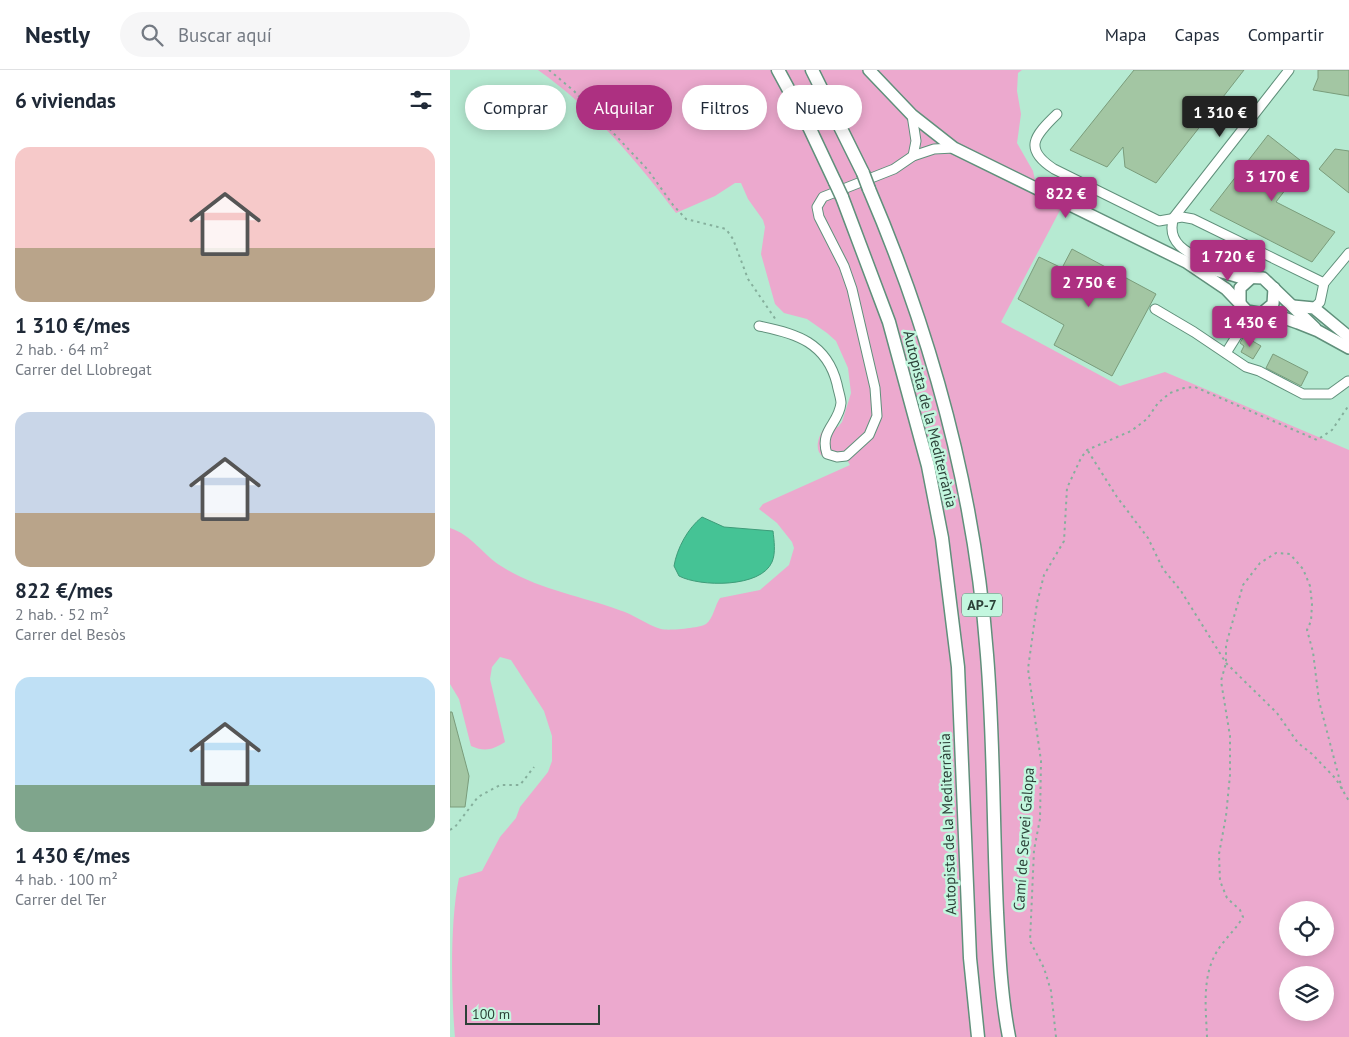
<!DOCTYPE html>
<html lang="es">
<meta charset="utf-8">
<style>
:root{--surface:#fff;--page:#f6f6f7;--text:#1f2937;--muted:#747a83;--line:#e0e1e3;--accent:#ad3081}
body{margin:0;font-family:"PT Sans",sans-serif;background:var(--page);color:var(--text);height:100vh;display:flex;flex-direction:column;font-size:19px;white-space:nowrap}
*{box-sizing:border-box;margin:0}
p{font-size:16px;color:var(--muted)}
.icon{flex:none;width:28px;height:28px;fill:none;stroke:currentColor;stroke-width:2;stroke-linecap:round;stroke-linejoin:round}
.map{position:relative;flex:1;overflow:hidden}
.panel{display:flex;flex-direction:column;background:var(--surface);width:450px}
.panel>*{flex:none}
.hud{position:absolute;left:15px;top:15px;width:475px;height:45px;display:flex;gap:10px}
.controls{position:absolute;left:829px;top:831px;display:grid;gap:10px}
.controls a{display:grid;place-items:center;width:55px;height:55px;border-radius:50%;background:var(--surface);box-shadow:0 2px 12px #0003;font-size:25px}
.scale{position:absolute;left:15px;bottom:12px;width:135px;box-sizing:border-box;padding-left:5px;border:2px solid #2c4138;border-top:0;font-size:14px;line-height:18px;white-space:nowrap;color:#2c4138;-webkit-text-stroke:4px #c3f7df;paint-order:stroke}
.price{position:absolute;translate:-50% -42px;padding:0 11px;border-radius:5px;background:var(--accent);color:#fff;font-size:16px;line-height:32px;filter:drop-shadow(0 1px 2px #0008)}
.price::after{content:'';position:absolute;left:50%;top:30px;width:15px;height:11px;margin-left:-8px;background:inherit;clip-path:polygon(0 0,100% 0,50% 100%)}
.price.selected{background:#222;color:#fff}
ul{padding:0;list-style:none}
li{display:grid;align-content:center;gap:10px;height:265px;padding:0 15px}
li span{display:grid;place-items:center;height:155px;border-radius:15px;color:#555}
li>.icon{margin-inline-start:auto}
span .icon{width:90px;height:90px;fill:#fffc;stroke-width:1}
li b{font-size:21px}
h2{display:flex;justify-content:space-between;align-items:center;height:60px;padding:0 15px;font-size:21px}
.pill{padding:0 18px;border-radius:22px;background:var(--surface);box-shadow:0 2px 12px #0003;font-size:18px;line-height:45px}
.pill.selected{background:var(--accent);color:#fff}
header{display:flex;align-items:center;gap:30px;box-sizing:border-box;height:70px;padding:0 25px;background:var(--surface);border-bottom:1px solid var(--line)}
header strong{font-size:24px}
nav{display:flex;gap:28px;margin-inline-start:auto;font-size:18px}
.search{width:350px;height:45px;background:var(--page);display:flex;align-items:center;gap:12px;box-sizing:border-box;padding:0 18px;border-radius:28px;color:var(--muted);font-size:19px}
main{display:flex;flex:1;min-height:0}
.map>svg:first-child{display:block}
.green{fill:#eca9ce;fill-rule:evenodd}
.water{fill:#45c395;stroke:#3e9c79}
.building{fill:#a3c6a3;stroke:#7a9c7b}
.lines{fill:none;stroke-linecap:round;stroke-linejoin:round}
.minor-casing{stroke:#60907b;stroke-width:11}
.major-casing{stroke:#60907b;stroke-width:14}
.highway-casing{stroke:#60907b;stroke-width:15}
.path{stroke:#85af9c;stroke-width:2;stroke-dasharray:2.5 4;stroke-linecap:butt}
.minor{stroke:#fff;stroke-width:9}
.major{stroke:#fff;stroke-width:11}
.highway{stroke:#fff;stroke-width:12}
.highway-bridge-casing{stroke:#60907b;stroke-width:15;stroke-linecap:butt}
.highway-bridge{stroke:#fff;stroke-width:12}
.labels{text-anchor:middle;stroke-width:5;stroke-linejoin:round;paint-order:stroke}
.shield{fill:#c3f7df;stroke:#59786a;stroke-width:1}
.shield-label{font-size:14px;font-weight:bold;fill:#2c4138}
.street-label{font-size:15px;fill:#2c4138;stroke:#c3f7df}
</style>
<header>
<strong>Nestly</strong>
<div class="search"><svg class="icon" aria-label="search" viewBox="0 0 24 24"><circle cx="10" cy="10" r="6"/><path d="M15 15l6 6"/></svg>Buscar aquí</div>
<nav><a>Mapa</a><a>Capas</a><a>Compartir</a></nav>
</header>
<main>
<section class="panel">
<h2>6 viviendas<svg class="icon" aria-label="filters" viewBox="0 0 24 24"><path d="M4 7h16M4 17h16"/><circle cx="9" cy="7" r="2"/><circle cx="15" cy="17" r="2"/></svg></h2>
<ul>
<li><span style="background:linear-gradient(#f6c9c9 65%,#b9a48a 0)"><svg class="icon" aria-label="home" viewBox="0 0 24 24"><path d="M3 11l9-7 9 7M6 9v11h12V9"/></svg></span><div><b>1 310 €/mes</b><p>2 hab. · 64 m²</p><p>Carrer del Llobregat</p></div></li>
<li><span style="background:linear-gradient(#c9d6e8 65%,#b9a48a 0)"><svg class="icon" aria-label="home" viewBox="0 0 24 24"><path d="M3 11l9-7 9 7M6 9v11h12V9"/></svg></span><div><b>822 €/mes</b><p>2 hab. · 52 m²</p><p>Carrer del Besòs</p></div></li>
<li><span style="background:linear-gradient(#bfe0f5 70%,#7fa58c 0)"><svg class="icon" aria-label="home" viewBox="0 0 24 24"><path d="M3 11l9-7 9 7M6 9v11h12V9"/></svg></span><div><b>1 430 €/mes</b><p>4 hab. · 100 m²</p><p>Carrer del Ter</p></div></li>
</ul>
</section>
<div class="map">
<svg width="899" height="967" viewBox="0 0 899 967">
<rect width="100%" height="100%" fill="#b6ead2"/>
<path class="green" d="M88,0H572L568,3L567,21L571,44L567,73L583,101L585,110L617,127L551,252L670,316L715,302L899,380V967H5C1,922 0,850 9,808L32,801L50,767L66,748L70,737L98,702L102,691V666L94,641L61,590L50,587L42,597L40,609L55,672C42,680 35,682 21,676L9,629L0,614V458C22,465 32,484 51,496C86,519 131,526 169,540C183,544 197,555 211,559C218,561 250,558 256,554C263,549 265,535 270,528L310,520L339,495L344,478L342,472L327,453L309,439L313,434L400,395L397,390C369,395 359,379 376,355L388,357L392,352L401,323L398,298L386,271L377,263L357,249L334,243L325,234L311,184L315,157L313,150L298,129L291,113H285L265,126L226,143C187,91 142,38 88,0ZM838,840H875V878H838ZM838,905H875V942H838Z"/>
<path class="water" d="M252,447L274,457L323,461C324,470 326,483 322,492C311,518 250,517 229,506L224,496C227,478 238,458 252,447Z"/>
<g class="building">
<polygon points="684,0 794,0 706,113 675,97 673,77 657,97 620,80"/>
<polygon points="868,0 899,0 899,26 863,20 868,8"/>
<polygon points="818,65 855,94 826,132 885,162 862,192 760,140"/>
<polygon points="885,79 899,81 899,123 869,99"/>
<polygon points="622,179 706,224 662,306 604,275 614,255 568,229 589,187 612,198"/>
<polygon points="794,266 811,276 803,289 791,282 794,276 790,273"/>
<polygon points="823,284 858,302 851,316 816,298"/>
<polygon points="0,642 2,642 19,706 15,737 0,737"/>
</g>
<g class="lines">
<defs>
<g id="minor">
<path d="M607,44C584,66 573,79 604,99L709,151L732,147L743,149L874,213"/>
<polyline points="462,45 466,71 463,86"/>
<path d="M763,195C742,185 714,175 724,147L839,0"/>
<polyline points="864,238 870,232 874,213 899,183"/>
<polyline points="705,239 744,262 796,297 809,301 853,324 880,324 898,311"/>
<path d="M309,256C346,263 377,273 387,314C388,320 391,328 391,333C389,354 369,360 377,384L387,387L396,386L419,365L427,346L425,318L402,219L394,196L369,147L367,137L373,127L444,99L463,86L484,79L504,78"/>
<polyline points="776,283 801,243"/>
</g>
<g id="major">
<polyline points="419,0 462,45 504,78 736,192 776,219 797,241 831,247 848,253 868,261 899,278"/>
<polyline points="745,194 789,207 813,208 865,258"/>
<polyline points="790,232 790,218 801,208"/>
<polyline points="843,236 864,238 899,267"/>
<polyline points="811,244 823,234 824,218"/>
</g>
<g id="highway">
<polyline points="328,0 360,59 385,112"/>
<polyline points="362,0 413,103"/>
<path d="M419,119C482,266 525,425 537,585C544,670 543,756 547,842C549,883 551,926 559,967"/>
<polyline points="392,127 439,252 478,396 492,468 508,597 520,888 528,967"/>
</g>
</defs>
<use href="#minor" class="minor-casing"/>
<use href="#major" class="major-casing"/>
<use href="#highway" class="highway-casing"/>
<g class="path">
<polyline points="99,0 124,21 198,100 223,135 236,149 276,159 283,169 298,209 326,250"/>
<polyline points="638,381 667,427 698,468 713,499 731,521 776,593 827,643 848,673 862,684 886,709 899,731"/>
<polyline points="0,760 5,757 28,727 50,715 70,715 84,697"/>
<polyline points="606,967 601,921 594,898 580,871 584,780 590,749 591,691 578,599 587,533 594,505 614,471 617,418 631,388 637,380 681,361 697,349 708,333 720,323 734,318 745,317 867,370 882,360 899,335"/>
<path d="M757,967C756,941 752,909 765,885C772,871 785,861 793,847L790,840L777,828L770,811L769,784L776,746L780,705V666L771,611L776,593V575L793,515L810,493L826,483L840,484L853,499L860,516L862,534L861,551L857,560L863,582L869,631L892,719"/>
</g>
<use href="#minor" class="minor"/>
<use href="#major" class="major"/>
<use href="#highway" class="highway"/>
<defs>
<g id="highway-bridge">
<polyline points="413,103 419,119"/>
<polyline points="385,112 392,127"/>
</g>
</defs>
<use href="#highway-bridge" class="highway-bridge-casing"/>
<use href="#highway-bridge" class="highway-bridge"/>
</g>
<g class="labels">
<rect class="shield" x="512" y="523.5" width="40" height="23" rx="4"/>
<g class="shield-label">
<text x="532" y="540">AP-7</text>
</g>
<g class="street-label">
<text transform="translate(480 349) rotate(76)" y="5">Autopista de la Mediterrània</text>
<text transform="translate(498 754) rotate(-92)" y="5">Autopista de la Mediterrània</text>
<text transform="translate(574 769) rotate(-86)" y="5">Camí de Servei Galopa</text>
</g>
</g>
</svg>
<div class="controls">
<a><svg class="icon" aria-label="locate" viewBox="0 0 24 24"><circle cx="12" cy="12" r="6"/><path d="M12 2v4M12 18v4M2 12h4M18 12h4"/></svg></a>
<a><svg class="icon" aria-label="layers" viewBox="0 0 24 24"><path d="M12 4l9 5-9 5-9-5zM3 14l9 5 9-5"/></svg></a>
</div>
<div class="scale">100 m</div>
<b class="price selected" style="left:770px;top:68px">1 310 €</b>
<b class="price" style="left:822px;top:132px">3 170 €</b>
<b class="price" style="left:616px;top:149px">822 €</b>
<b class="price" style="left:778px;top:212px">1 720 €</b>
<b class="price" style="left:639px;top:238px">2 750 €</b>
<b class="price" style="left:800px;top:278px">1 430 €</b>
<div class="hud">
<a class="pill">Comprar</a>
<a class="pill selected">Alquilar</a>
<a class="pill">Filtros</a>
<a class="pill">Nuevo</a>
</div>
</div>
</main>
